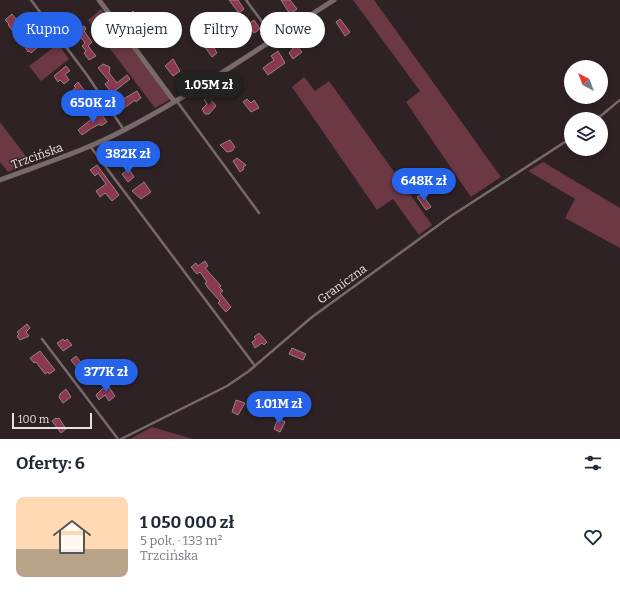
<!DOCTYPE html>
<html lang="pl">
<meta charset="utf-8">
<style>
:root{--surface:#fff;--page:#f2f2f3;--text:#1f2937;--muted:#747a83;--line:#e0e1e3;--accent:#2563eb}
body{margin:0;font-family:Bitter,serif;background:var(--page);color:var(--text);height:100vh;display:flex;flex-direction:column;font-size:15px;white-space:nowrap}
*{box-sizing:border-box;margin:0}
p{font-size:13px;color:var(--muted)}
.icon{flex:none;width:22px;height:22px;fill:none;stroke:currentColor;stroke-width:2;stroke-linecap:round;stroke-linejoin:round}
.map{position:relative;height:439px;overflow:hidden}
.side{display:flex;flex-direction:column;background:var(--surface);flex:1}
.side>*{flex:none}
.top-card{position:absolute;left:12px;top:12px;width:400px;height:36px;display:flex;gap:8px}
.needle{width:26px;rotate:319deg}
.buttons{position:absolute;left:564px;top:60px;display:grid;gap:8px}
.buttons a{display:grid;place-items:center;width:44px;height:44px;border-radius:50%;background:var(--surface);box-shadow:0 2px 6px #0003;font-size:20px}
.scale{position:absolute;left:12px;bottom:10px;width:80px;box-sizing:border-box;padding-left:4px;border:2px solid #e9e0e1;border-top:0;font-size:11px;line-height:14px;white-space:nowrap;color:#e9e0e1;-webkit-text-stroke:3px #2f2224;paint-order:stroke}
.price{position:absolute;translate:-50% -34px;padding:0 9px;border-radius:14px;background:var(--accent);color:#fff;font-size:13px;line-height:26px;filter:drop-shadow(0 1px 2px #0008)}
.price::after{content:'';position:absolute;left:50%;top:24px;width:12px;height:9px;margin-left:-6px;background:inherit;clip-path:polygon(0 0,100% 0,50% 100%)}
.price.active{background:#222;color:#fff}
ul{padding:0;list-style:none}
li{display:flex;align-items:center;gap:12px;height:100px;padding:0 16px}
li+li{border-top:1px solid var(--line)}
li span{display:grid;place-items:center;flex:none;width:112px;height:80px;border-radius:8px;color:#555}
li>.icon{margin-inline-start:auto}
span .icon{width:48px;height:48px;fill:#fffc;stroke-width:1}
li b{font-size:17px}
h2{display:flex;justify-content:space-between;align-items:center;height:48px;padding:0 16px;font-size:17px}
.pill{padding:0 14px;border-radius:18px;background:var(--surface);box-shadow:0 2px 6px #0003;font-size:14px;line-height:36px}
.pill.active{background:var(--accent);color:#fff}
.map>svg:first-child{display:block}
.green{fill:#6b3843}
.building{fill:#8c384e;stroke:#938385}
.lines{fill:none;stroke-linecap:round;stroke-linejoin:round}
.service{stroke:#78696b;stroke-width:2.5}
.minor{stroke:#78696b;stroke-width:5}
.labels{text-anchor:middle;stroke-width:3;stroke-linejoin:round;paint-order:stroke}
.street-label{font-size:12px;fill:#e9e0e1;stroke:#2f2224}
</style>
<div class="map">
<svg width="620" height="439" viewBox="0 0 620 439">
<rect width="100%" height="100%" fill="#2f2224"/>
<g class="green">
<polygon points="353,0 374,0 501,177 471,197 406,102 420,91"/>
<polygon points="101,9 171,99 155,108 88,20"/>
<polygon points="58,44 69,59 41,81 29,66"/>
<polygon points="304,77 315,91 329,81 432,225 419,235 393,199 377,210 292,87"/>
<polygon points="0,122 31,163 8,172 0,162"/>
<polygon points="543,162 620,208 620,248 565,218 575,199 528,171"/>
<polygon points="152,427 193,439 130,439"/>
</g>
<g class="building">
<polygon points="229,0 238,0 244,9 239,13"/>
<polygon points="281,0 290,0 297,9 290,14"/>
<polygon points="133,11 139,20 130,27 127,23 129,21 126,17"/>
<polygon points="218,12 228,23 223,27 219,22 211,28 207,26 205,21"/>
<polygon points="12,14 38,47 31,53 29,51 28,52 25,47 26,46 8,25 9,24 5,20"/>
<polygon points="340,19 350,32 345,36 336,22"/>
<polygon points="254,20 260,29 254,33 248,24"/>
<polygon points="84,26 86,29 84,31 92,42 88,46 96,56 89,60 84,53 86,51 82,46 85,43 79,35 71,42 67,38"/>
<polygon points="210,41 217,53 212,57 205,47"/>
<polygon points="296,45 302,52 293,59 289,53"/>
<polygon points="278,51 285,63 268,75 263,68 274,60 271,56"/>
<polygon points="173,59 180,71 173,76 165,66"/>
<polygon points="103,64 110,67 109,73 117,83 127,75 130,79 112,93 105,84 109,81 98,68"/>
<polygon points="66,66 70,71 65,74 69,80 64,84 60,80 58,82 54,76"/>
<polygon points="78,82 84,90 83,91 84,93 79,97 73,90 76,88 74,86"/>
<polygon points="137,91 141,98 136,102 135,100 123,109 118,102"/>
<polygon points="208,96 216,106 209,114 205,114 202,109 207,104 204,100"/>
<polygon points="247,99 251,103 254,100 259,108 251,112 243,102"/>
<polygon points="100,112 107,122 101,126 100,124 92,128 82,135 78,130"/>
<polygon points="230,140 235,147 232,151 227,152 220,145"/>
<polygon points="237,158 246,165 243,167 244,169 240,172 233,161"/>
<polygon points="97,165 119,195 112,201 105,193 100,197 96,191 106,184 98,173 95,176 90,170"/>
<polygon points="129,169 134,177 128,182 122,174"/>
<polygon points="144,182 151,192 141,199 132,191"/>
<polygon points="422,194 431,207 426,210 417,197"/>
<polygon points="205,261 208,266 205,268 221,286 219,287 223,291 220,293 231,307 226,312 218,303 220,301 208,288 205,283 207,282 200,272 197,274 191,267 196,263 198,266"/>
<polygon points="27,324 30,328 26,332 29,336 20,340 17,336 19,334 17,332"/>
<polygon points="259,333 267,342 264,345 262,343 255,348 252,342 256,339 254,337"/>
<polygon points="63,339 65,341 67,339 72,345 63,351 57,343"/>
<polygon points="292,348 306,354 303,360 289,354"/>
<polygon points="40,351 55,370 49,374 48,372 45,374 36,362 34,363 30,358"/>
<polygon points="76,356 83,365 78,369 71,360"/>
<polygon points="107,384 115,396 109,401 105,395 99,400 96,395"/>
<polygon points="66,389 71,397 63,403 59,397 60,394"/>
<polygon points="236,400 245,403 238,415 232,412"/>
<polygon points="56,418 57,419 59,418 66,429 61,433 52,421"/>
<polygon points="278,418 285,422 280,432 274,429"/>
</g>
<g class="lines">
<g class="service">
<polyline points="31,0 87,75 124,130"/>
<polyline points="246,0 274,38"/>
<polyline points="176,100 259,213"/>
<polyline points="597,119 620,100"/>
<polyline points="90,146 255,366"/>
<polyline points="42,339 118,439"/>
<polyline points="121,439 227,386 249,371 312,317 451,216 571,138"/>
</g>
<g class="minor">
<polyline points="99,0 174,101"/>
<path d="M0,180C42,164 85,151 124,130C197,92 265,44 334,0"/>
</g>
</g>
<g class="labels">
<g class="street-label">
<text transform="translate(37 156) rotate(-20)" y="4">Trzcińska</text>
<text transform="translate(342 284) rotate(-36)" y="4">Graniczna</text>
</g>
</g>
</svg>
<div class="buttons">
<a><svg class="needle" viewBox="-14 -14 28 28"><path d="M0-13l5 13h-10z" fill="#e53935"/><path d="M0 13l5-13h-10z" fill="#747a83"/></svg></a>
<a><svg class="icon" aria-label="layers" viewBox="0 0 24 24"><path d="M12 4l9 5-9 5-9-5zM3 14l9 5 9-5"/></svg></a>
</div>
<div class="scale">100 m</div>
<b class="price active" style="left:209px;top:106px">1.05M zł</b>
<b class="price" style="left:93px;top:124px">650K zł</b>
<b class="price" style="left:128px;top:175px">382K zł</b>
<b class="price" style="left:424px;top:202px">648K zł</b>
<b class="price" style="left:106px;top:393px">377K zł</b>
<b class="price" style="left:279px;top:425px">1.01M zł</b>
<div class="top-card">
<a class="pill active">Kupno</a>
<a class="pill">Wynajem</a>
<a class="pill">Filtry</a>
<a class="pill">Nowe</a>
</div>
</div>
<section class="side">
<h2>Oferty: 6<svg class="icon" aria-label="filters" viewBox="0 0 24 24"><path d="M4 7h16M4 17h16"/><circle cx="9" cy="7" r="2"/><circle cx="15" cy="17" r="2"/></svg></h2>
<ul>
<li><span style="background:linear-gradient(#ffd9b3 65%,#b9a48a 0)"><svg class="icon" aria-label="home" viewBox="0 0 24 24"><path d="M3 11l9-7 9 7M6 9v11h12V9"/></svg></span><div><b>1 050 000 zł</b><p>5 pok. · 133 m²</p><p>Trzcińska</p></div><svg class="icon" aria-label="heart" viewBox="0 0 24 24"><path d="M12 20l-8-8c-3-5 5-10 8-4 3-6 11-1 8 4z"/></svg></li>
</ul>
</section>
